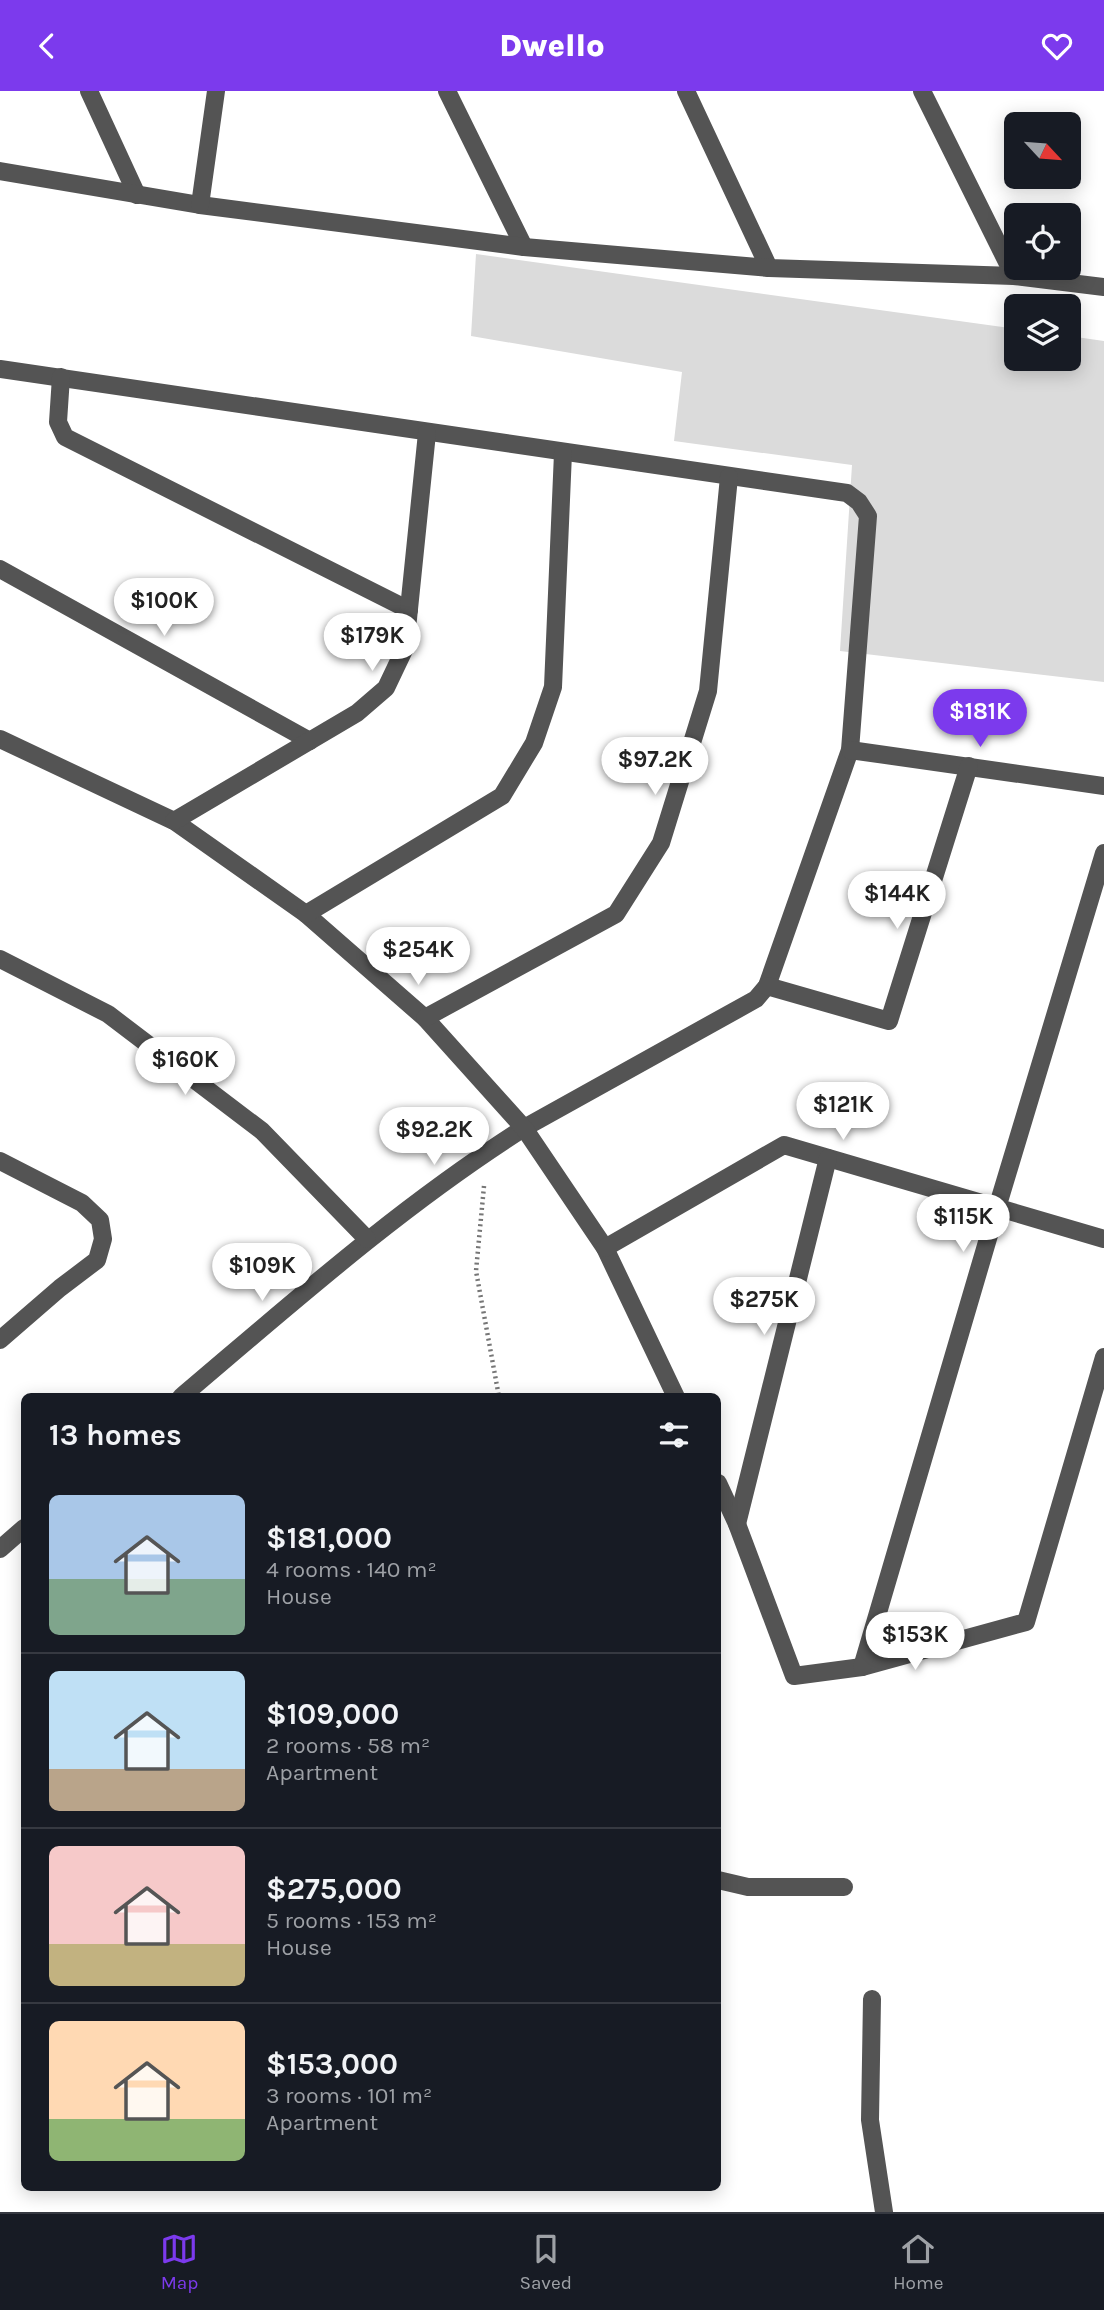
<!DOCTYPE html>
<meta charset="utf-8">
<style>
:root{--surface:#171b24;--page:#242831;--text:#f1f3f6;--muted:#9ea1a6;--line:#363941;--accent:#7c3aed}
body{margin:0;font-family:Karla,sans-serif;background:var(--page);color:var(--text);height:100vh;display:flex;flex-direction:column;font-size:26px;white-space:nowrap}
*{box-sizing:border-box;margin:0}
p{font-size:23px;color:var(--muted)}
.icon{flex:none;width:38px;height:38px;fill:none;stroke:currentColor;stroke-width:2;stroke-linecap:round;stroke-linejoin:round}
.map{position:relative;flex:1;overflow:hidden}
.panel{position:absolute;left:21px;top:1302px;width:700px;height:798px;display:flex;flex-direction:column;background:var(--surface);border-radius:10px;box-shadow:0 4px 18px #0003}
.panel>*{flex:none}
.needle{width:46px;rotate:116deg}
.fabs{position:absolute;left:1004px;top:21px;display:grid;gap:14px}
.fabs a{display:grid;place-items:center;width:77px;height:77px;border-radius:10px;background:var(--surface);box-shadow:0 4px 18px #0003;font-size:35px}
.price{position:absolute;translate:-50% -60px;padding:0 16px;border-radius:24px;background:#fff;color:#222;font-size:23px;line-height:46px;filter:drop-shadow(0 2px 4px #0008)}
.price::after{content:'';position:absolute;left:50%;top:42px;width:21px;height:16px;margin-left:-10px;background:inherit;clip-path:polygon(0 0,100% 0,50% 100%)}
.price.active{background:var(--accent);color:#fff}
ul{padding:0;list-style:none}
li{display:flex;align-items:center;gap:21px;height:175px;padding:0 28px}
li+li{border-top:2px solid var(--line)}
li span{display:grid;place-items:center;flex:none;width:196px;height:140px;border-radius:10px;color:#555}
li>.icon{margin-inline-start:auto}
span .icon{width:84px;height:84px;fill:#fffc;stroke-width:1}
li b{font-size:30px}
h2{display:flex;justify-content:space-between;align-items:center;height:84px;padding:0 28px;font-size:30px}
header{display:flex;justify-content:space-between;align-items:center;height:91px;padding:0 28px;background:var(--accent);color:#fff;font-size:32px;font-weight:800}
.tab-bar{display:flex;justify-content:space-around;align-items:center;height:98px;border-top:2px solid var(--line);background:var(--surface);font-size:19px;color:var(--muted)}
.tab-bar a{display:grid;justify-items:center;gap:4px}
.tab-bar .active{color:var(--accent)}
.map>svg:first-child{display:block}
.green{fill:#dbdbdb}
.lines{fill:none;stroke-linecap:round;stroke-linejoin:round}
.path{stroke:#767676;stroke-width:4.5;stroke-dasharray:2 3.5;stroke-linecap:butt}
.minor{stroke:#545454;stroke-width:18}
</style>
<header><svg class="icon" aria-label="back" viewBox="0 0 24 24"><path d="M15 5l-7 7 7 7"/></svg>Dwello<svg class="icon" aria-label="heart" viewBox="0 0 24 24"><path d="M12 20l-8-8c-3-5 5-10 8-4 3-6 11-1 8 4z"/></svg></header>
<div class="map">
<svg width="1104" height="2121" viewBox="0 0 1104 2121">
<rect width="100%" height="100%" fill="#fff"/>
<polygon class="green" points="476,163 1017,238 1017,268 1069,268 1069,245 1104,250 1104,591 840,560 852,374 674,350 682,281 471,245"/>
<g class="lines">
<polyline class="path" points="484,1095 476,1180 499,1306"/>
<g class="minor">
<polyline points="89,0 137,104"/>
<polyline points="447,0 524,156"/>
<polyline points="686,0 769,177"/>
<polyline points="922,0 1014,185"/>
<polyline points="0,80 200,114 524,156 769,177 1014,185 1104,196"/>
<polyline points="200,114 216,0"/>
<path d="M0,278L847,402L859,411L868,425L850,659L767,895L756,908L524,1037C401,1115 292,1212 181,1306"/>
<polyline points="61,286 58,331 65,346 409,519"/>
<polyline points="0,478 310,650"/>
<polyline points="0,648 174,730 306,823 425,927 524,1037 605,1157 676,1306"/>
<polyline points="850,659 1104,695"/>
<polyline points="174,730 357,622 386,597 405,557 427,342"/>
<polyline points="306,823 502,705 534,652 553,596 563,362"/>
<polyline points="0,868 108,923 262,1040 367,1148"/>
<polyline points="767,895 889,930 969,675"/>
<polyline points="425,927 616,823 661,752 708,600 729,386"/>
<polyline points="0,1070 82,1112 100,1129 103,1148 97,1169 60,1197 0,1249"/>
<polyline points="605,1157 784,1054 1104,1148"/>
<polyline points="718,1392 737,1433 794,1585 862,1576 1026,1531 1104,1266"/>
<polyline points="737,1433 828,1067"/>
<polyline points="0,1458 24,1437"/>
<polyline points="862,1576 997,1117 1104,762"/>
<polyline points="718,1789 748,1796 844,1796"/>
<polyline points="872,1908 870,2029 884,2121"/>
</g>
</g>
</svg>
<div class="fabs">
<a><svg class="needle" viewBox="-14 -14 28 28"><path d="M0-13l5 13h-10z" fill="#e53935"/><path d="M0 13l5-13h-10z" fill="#9ea1a6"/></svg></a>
<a><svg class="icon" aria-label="locate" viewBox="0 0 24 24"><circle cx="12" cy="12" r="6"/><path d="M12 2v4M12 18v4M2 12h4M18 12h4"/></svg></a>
<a><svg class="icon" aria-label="layers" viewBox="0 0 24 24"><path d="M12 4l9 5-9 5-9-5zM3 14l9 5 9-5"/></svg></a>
</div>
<b class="price" style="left:164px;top:547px">$100K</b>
<b class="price" style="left:372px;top:582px">$179K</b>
<b class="price active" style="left:980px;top:658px">$181K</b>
<b class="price" style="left:655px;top:706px">$97.2K</b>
<b class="price" style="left:897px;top:840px">$144K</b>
<b class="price" style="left:418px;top:896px">$254K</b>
<b class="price" style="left:185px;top:1006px">$160K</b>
<b class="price" style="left:843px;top:1051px">$121K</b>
<b class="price" style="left:434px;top:1076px">$92.2K</b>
<b class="price" style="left:963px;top:1163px">$115K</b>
<b class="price" style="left:262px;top:1212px">$109K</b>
<b class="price" style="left:764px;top:1246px">$275K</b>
<b class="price" style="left:915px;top:1581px">$153K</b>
<section class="panel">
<h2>13 homes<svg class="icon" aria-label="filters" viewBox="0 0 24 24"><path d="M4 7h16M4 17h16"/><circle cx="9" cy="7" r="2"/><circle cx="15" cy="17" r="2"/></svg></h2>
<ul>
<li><span style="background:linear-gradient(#a9c7e8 60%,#7fa58c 0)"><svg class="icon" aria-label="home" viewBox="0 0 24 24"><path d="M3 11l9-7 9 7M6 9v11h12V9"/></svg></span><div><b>$181,000</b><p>4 rooms · 140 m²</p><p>House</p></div></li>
<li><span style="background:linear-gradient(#bfe0f5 70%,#b9a48a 0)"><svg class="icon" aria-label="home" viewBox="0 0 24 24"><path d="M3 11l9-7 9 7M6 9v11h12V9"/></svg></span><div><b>$109,000</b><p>2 rooms · 58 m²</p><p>Apartment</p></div></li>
<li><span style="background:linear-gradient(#f6c9c9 70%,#c2b280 0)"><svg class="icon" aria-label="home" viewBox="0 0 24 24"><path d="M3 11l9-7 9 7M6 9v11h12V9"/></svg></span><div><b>$275,000</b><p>5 rooms · 153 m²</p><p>House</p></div></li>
<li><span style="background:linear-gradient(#ffd9b3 70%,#8fb573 0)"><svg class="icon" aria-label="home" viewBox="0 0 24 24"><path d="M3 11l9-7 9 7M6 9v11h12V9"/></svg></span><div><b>$153,000</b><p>3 rooms · 101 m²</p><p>Apartment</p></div></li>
</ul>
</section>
</div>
<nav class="tab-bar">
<a class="active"><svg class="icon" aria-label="map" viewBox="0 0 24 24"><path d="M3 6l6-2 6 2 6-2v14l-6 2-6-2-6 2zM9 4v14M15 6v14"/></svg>Map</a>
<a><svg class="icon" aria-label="saved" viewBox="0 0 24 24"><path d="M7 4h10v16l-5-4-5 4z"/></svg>Saved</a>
<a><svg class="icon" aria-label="home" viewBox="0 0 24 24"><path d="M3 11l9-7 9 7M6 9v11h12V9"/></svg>Home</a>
</nav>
